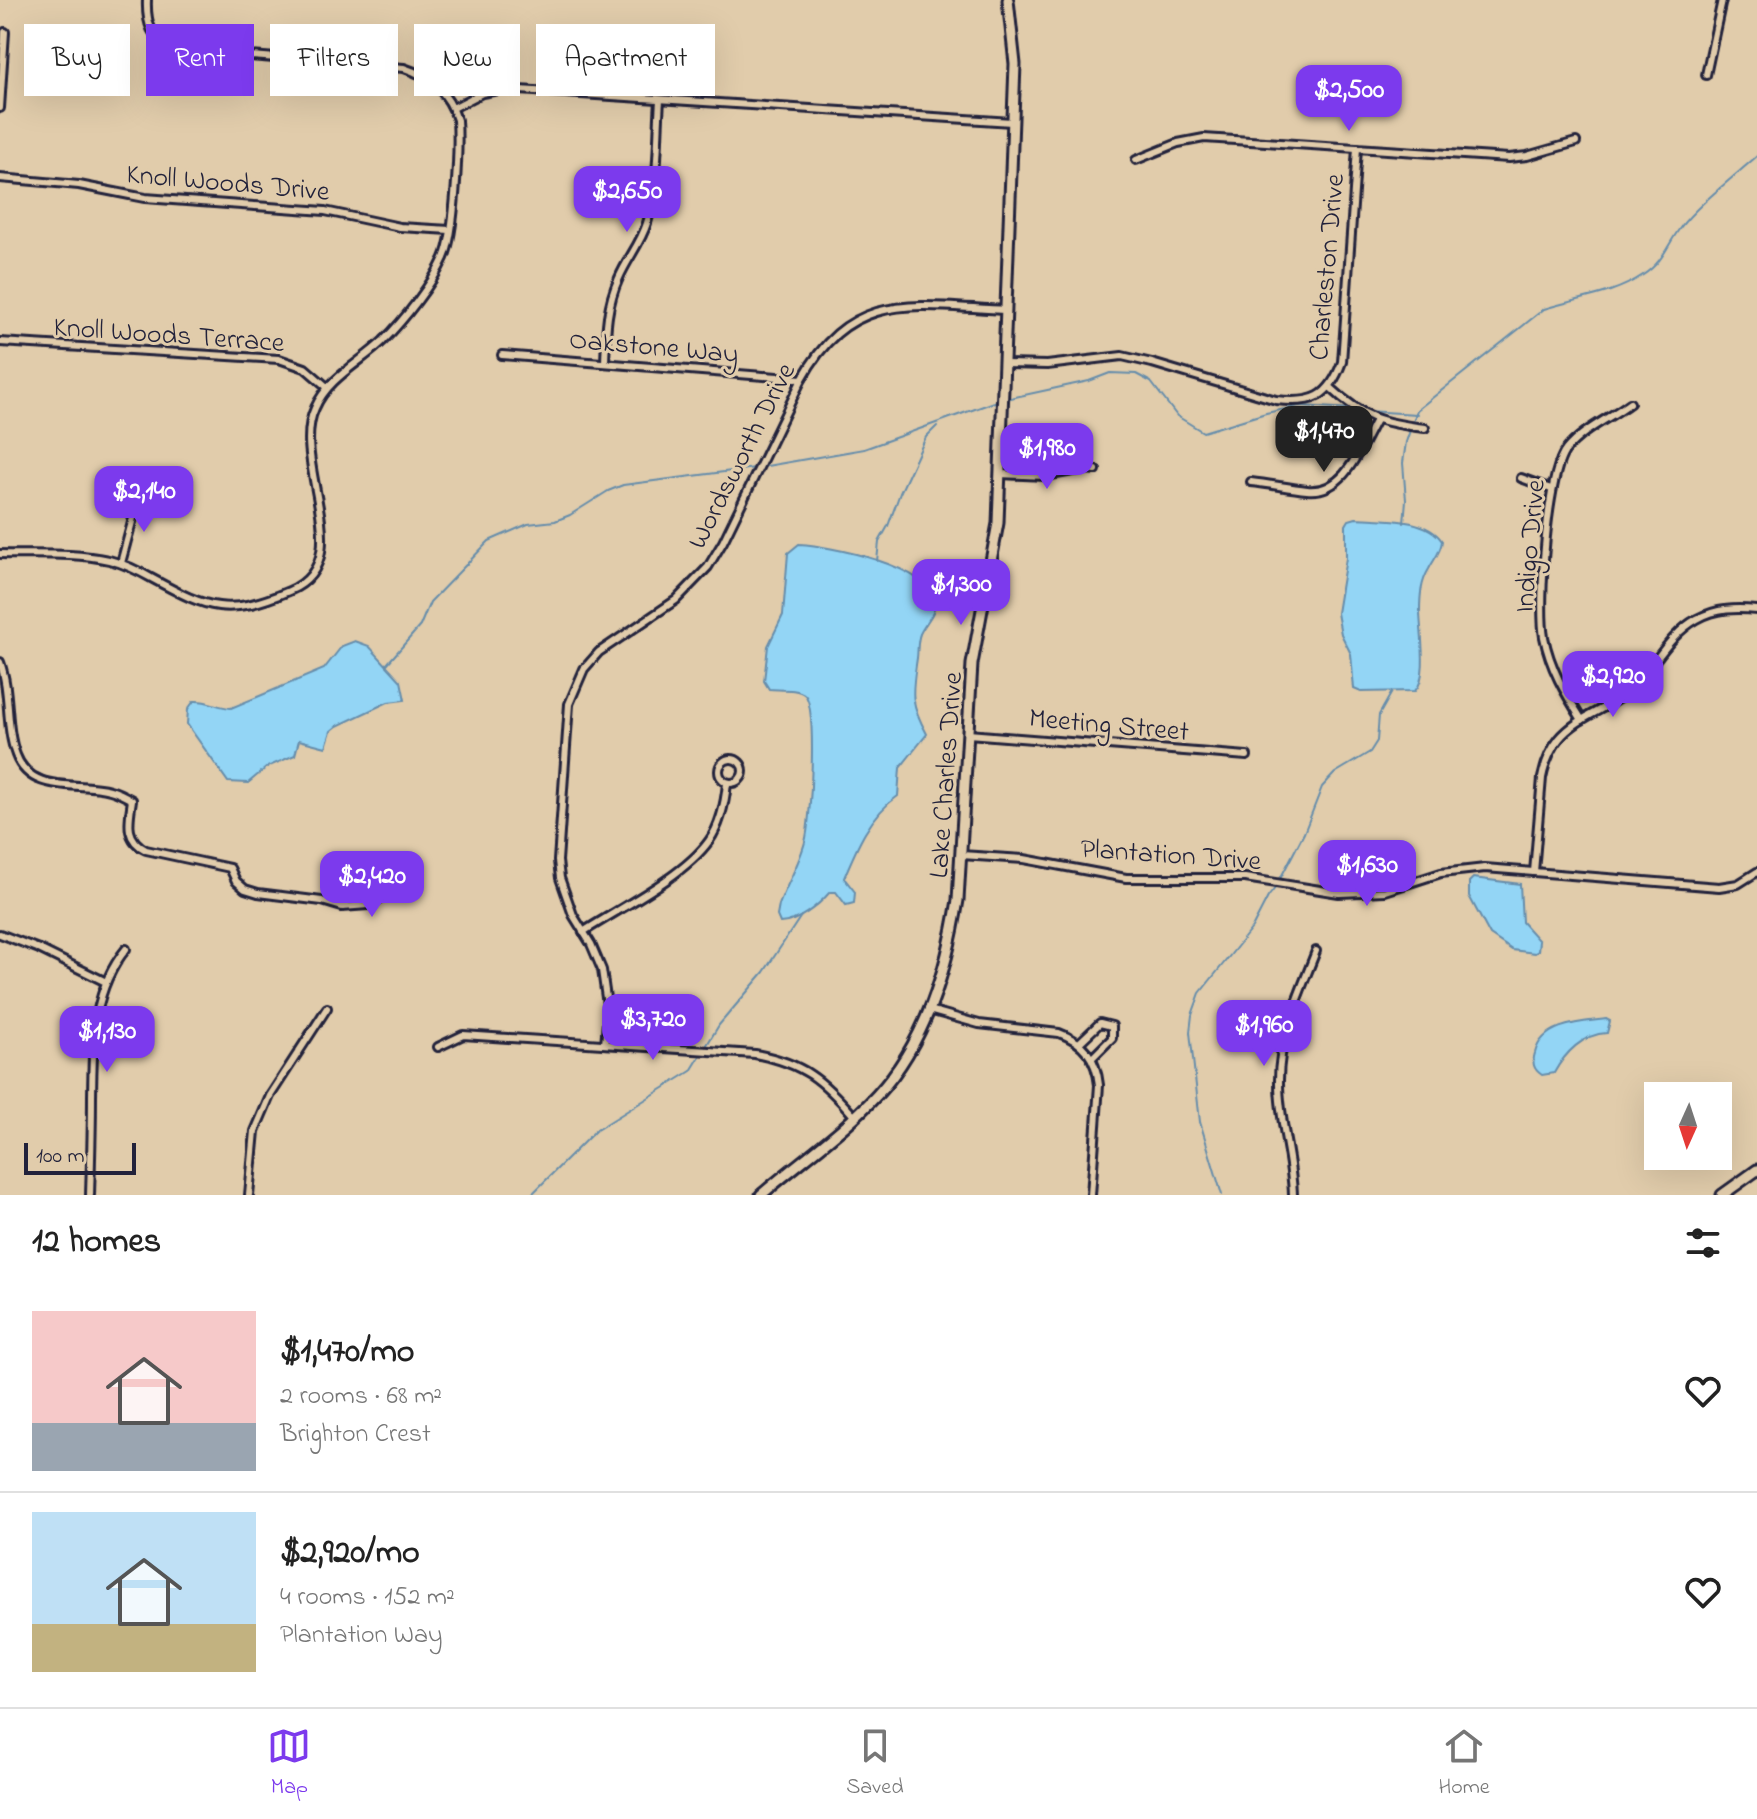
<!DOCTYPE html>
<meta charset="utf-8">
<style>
:root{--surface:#fff;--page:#f2f2f2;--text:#222;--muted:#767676;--line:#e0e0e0;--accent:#7c3aed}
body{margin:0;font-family:"Indie Flower",sans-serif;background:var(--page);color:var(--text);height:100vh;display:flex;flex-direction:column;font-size:30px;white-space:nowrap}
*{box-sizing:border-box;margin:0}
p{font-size:26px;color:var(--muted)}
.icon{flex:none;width:44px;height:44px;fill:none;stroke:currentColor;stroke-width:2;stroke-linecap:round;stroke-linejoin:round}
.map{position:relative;height:1195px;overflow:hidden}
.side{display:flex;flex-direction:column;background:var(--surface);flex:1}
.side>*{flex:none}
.top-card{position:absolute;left:24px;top:24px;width:800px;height:72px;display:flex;gap:16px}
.needle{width:52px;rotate:183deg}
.tools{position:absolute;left:1644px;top:1082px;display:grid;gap:16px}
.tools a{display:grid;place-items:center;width:88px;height:88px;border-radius:0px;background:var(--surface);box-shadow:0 8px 32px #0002;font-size:40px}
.scale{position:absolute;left:24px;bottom:20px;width:112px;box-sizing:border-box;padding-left:8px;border:4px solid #22223b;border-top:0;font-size:22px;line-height:28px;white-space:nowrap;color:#22223b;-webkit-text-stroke:6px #e1ccab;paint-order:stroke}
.price{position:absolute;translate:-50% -68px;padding:0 18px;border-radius:16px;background:var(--accent);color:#fff;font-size:26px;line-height:52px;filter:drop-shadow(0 2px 4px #0008)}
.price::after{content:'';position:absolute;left:50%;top:48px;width:24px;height:18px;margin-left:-12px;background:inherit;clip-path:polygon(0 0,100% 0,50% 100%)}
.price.selected{background:#222;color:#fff}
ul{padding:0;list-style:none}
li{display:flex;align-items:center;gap:24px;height:200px;padding:0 32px}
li+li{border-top:2px solid var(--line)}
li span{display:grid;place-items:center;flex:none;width:224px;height:160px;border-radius:0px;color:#555}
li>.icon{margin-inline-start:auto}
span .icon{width:96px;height:96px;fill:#fffc;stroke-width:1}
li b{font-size:34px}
h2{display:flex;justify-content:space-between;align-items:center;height:96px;padding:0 32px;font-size:34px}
.chip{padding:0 28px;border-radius:0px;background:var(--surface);box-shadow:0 8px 32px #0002;font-size:28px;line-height:72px}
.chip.selected{background:var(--accent);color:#fff}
.tab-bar{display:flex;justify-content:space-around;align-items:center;height:112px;border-top:2px solid var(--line);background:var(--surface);font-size:22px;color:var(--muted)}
.tab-bar a{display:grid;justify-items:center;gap:4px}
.tab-bar .selected{color:var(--accent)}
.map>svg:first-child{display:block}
.water{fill:#93d5f5;stroke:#668dab;stroke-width:2}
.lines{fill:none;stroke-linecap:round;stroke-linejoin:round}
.stream{stroke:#668dab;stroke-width:2}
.street-casing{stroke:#22223b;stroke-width:12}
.secondary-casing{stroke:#22223b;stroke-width:15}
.street{stroke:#e1ccab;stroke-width:6}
.secondary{stroke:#e1ccab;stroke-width:9}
.labels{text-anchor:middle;stroke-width:6;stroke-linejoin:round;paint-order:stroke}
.street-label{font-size:28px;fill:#22223b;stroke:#e1ccab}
</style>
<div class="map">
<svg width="1757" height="1195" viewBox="0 0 1757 1195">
<rect width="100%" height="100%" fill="#e1ccab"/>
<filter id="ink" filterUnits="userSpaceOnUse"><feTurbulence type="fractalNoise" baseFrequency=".0125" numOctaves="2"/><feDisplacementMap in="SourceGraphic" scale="16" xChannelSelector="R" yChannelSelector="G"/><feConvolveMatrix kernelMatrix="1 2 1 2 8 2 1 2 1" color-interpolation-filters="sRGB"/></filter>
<g filter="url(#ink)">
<g class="water">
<path d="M1356,518C1381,520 1426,517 1442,541C1441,552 1434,559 1429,569C1421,582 1420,596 1420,611C1420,631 1429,677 1415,691L1361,692L1354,689L1351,654L1341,634L1337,613L1346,558V525L1349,520Z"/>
<path d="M799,544C830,546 928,565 935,601C937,613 924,624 920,634C917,641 918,651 917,658C912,693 909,701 927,734L900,768L898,796C870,815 856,849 844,878L855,892L854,903L846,905L836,892H830C819,905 797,923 780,923L777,916L779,905C787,884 799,864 805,842C811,823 817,707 805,695C798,688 779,690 769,689L764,681L768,646L783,615L788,553Z"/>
<path d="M355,641L369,646L401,681L405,700L388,702L337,726L331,731L326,747L299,740L295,755L267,767L248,783L228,782L187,724L188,709L194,701C208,700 217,707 231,708L324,669L342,646Z"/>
<polygon points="1473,878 1520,884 1522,922 1539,941 1538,951 1535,953 1512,950 1490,935 1469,896 1469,882"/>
<path d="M1606,1019L1610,1021L1607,1033C1583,1034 1565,1053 1554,1073L1542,1075C1533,1069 1532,1063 1535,1053C1542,1023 1582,1022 1606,1019Z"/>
</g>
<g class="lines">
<g class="stream">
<polyline points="1006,399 1089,381 1110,373 1136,374 1151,382 1177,416 1203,432 1266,413 1300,406 1353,409"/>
<polyline points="1367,411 1417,414"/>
<polyline points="761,467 864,449 1000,400"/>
<path d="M1404,523L1406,500L1403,463L1406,442L1417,410L1544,309C1578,298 1612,296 1643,275C1664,261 1666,247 1680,228C1696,206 1736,175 1757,156"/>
<polyline points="877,561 879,542 888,526 900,493 926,437 937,426"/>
<polyline points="387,664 420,626 430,602 489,541 528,524 555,521 570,515 608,491 623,485 755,468"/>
<polyline points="1279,881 1304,833 1322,787 1335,773 1370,752 1377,741 1379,715 1392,692"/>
<polyline points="531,1195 595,1131 691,1071 719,1025 764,972 801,916"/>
<polyline points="1222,1195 1200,1122 1190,1032 1192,1015 1200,993 1252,928 1268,897 1276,887"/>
</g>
<defs>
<g id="street">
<polyline points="1706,75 1722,0"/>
<polyline points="0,108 5,32"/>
<polyline points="453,108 482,93 504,89 1012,122"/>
<polyline points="1136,160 1178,143 1204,138 1509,158 1527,156 1576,142"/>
<polyline points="0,178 79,185 145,198 325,211 400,227 450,230"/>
<polyline points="0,342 279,359 305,368 327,387"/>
<polyline points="502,355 802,379"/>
<path d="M605,363C606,334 606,306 619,278C627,259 641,243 647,223C659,185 657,140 660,100"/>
<path d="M1004,364L1047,365L1122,356L1152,363L1276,400C1313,404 1329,398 1342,362L1357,148"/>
<path d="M1331,388C1363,418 1382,423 1425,428"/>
<polyline points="1000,474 1045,476 1085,469 1096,470"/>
<polyline points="1521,478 1551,489"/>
<path d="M1251,482C1270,484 1288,488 1307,490C1345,494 1360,448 1376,420"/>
<path d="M0,554C35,555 74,552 109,560C125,564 139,571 153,579C208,609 228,617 289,591C361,561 289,463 315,408C328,378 360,363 383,341C404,320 432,285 444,258C455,234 459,148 457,120C449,93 429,76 404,68L173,50C151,39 146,23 147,0"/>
<polyline points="121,563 139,496"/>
<path d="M0,662C11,692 5,726 16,755C31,795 78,781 110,790C118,792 125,796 132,800C129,821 124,839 146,850L230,868L236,881L245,889L258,893L322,901L342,907L368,905L388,894L399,876"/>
<path d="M1582,720C1565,693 1550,668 1544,637C1538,605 1547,473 1566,450C1582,430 1610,418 1630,403"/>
<polyline points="968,734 1247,756"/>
<circle cx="731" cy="771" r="12"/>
<polyline points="961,855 1024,859 1126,878 1245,878 1339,893 1385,891 1441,873 1485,868 1719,887 1738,884 1757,872"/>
<path d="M1534,872L1542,778C1545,763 1550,750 1559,739C1578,716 1609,709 1630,690C1654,668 1668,635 1697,619C1717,608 1736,608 1757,610"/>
<path d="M583,932C620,908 684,876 709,841C721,824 725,804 727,783"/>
<polyline points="0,934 39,949 106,982"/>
<path d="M929,1010L979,1024L1059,1033C1084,1042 1096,1058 1099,1085L1091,1195"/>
<polyline points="1079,1043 1100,1023 1112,1026 1112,1038 1092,1058"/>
<path d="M605,1044L608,1012L602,970L591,944L573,915L560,878L558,861L569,704L584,669L599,652L676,600L708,567L723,542L802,379C852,288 917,306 1006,310"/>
<path d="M438,1047L463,1035L755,1054C803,1063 823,1080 854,1116"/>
<path d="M90,1195C91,1162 92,1129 92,1096C93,1044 91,992 126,949"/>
<polyline points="249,1195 255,1131 270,1096 327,1008"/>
<path d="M1293,1195C1292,1157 1279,1121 1279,1083C1278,1037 1300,993 1316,951"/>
</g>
<g id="secondary">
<path d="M761,1195C799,1162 843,1132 877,1095C926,1042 947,969 958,900L972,664L998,523L1015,64L1008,0"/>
<polyline points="1722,1195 1757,1170"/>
</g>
</defs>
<use href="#street" class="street-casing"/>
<use href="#secondary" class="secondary-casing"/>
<use href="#street" class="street"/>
<use href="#secondary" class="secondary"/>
</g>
</g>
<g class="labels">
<g class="street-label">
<text transform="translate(228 181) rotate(5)" y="10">Knoll Woods Drive</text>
<text transform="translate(1325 267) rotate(-85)" y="10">Charleston Drive</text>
<text transform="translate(169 333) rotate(4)" y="10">Knoll Woods Terrace</text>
<text transform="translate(654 345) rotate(5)" y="10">Oakstone Way</text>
<text transform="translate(740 455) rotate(-63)" y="10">Wordsworth Drive</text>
<text transform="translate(1528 546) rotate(-85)" y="10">Indigo Drive</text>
<text transform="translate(1109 723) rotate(5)" y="10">Meeting Street</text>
<text transform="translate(944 775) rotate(-86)" y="10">Lake Charles Drive</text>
<text transform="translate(1171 853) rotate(4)" y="10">Plantation Drive</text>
</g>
</g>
</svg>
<div class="tools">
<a><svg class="needle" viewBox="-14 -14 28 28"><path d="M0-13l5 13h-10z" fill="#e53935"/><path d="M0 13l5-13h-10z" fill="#767676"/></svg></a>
</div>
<div class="scale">100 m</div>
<b class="price" style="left:1349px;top:133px">$2,500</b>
<b class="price" style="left:627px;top:234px">$2,650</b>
<b class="price selected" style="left:1324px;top:474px">$1,470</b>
<b class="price" style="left:1047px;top:491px">$1,980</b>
<b class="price" style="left:144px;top:534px">$2,140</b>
<b class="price" style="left:961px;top:627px">$1,300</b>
<b class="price" style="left:1613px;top:719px">$2,920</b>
<b class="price" style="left:1367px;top:908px">$1,630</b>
<b class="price" style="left:372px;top:919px">$2,420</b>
<b class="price" style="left:653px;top:1062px">$3,720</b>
<b class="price" style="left:1264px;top:1068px">$1,960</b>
<b class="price" style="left:107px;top:1074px">$1,130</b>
<div class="top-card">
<a class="chip">Buy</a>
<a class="chip selected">Rent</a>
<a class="chip">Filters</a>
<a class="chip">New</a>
<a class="chip">Apartment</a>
</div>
</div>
<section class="side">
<h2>12 homes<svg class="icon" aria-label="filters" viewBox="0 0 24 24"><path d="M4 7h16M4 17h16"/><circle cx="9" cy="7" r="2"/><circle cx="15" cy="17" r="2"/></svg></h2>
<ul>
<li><span style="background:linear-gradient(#f6c9c9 70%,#9aa5b1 0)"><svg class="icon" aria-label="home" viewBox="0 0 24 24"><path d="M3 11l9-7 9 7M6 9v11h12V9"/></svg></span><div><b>$1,470/mo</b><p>2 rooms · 68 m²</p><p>Brighton Crest</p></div><svg class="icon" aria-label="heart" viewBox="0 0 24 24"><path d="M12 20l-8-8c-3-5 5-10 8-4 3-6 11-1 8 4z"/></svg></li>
<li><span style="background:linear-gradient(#bfe0f5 70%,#c2b280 0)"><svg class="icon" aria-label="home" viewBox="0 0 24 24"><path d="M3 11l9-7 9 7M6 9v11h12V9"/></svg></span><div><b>$2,920/mo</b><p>4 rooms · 152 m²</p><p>Plantation Way</p></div><svg class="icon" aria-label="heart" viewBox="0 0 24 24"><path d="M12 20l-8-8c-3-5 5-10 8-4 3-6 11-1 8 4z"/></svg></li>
</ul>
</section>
<nav class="tab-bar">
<a class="selected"><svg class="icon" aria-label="map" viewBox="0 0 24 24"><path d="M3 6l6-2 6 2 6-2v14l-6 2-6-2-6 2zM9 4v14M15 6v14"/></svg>Map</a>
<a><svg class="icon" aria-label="saved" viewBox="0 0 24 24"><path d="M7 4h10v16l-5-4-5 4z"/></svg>Saved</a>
<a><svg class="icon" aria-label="home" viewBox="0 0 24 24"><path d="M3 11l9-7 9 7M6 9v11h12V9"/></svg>Home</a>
</nav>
